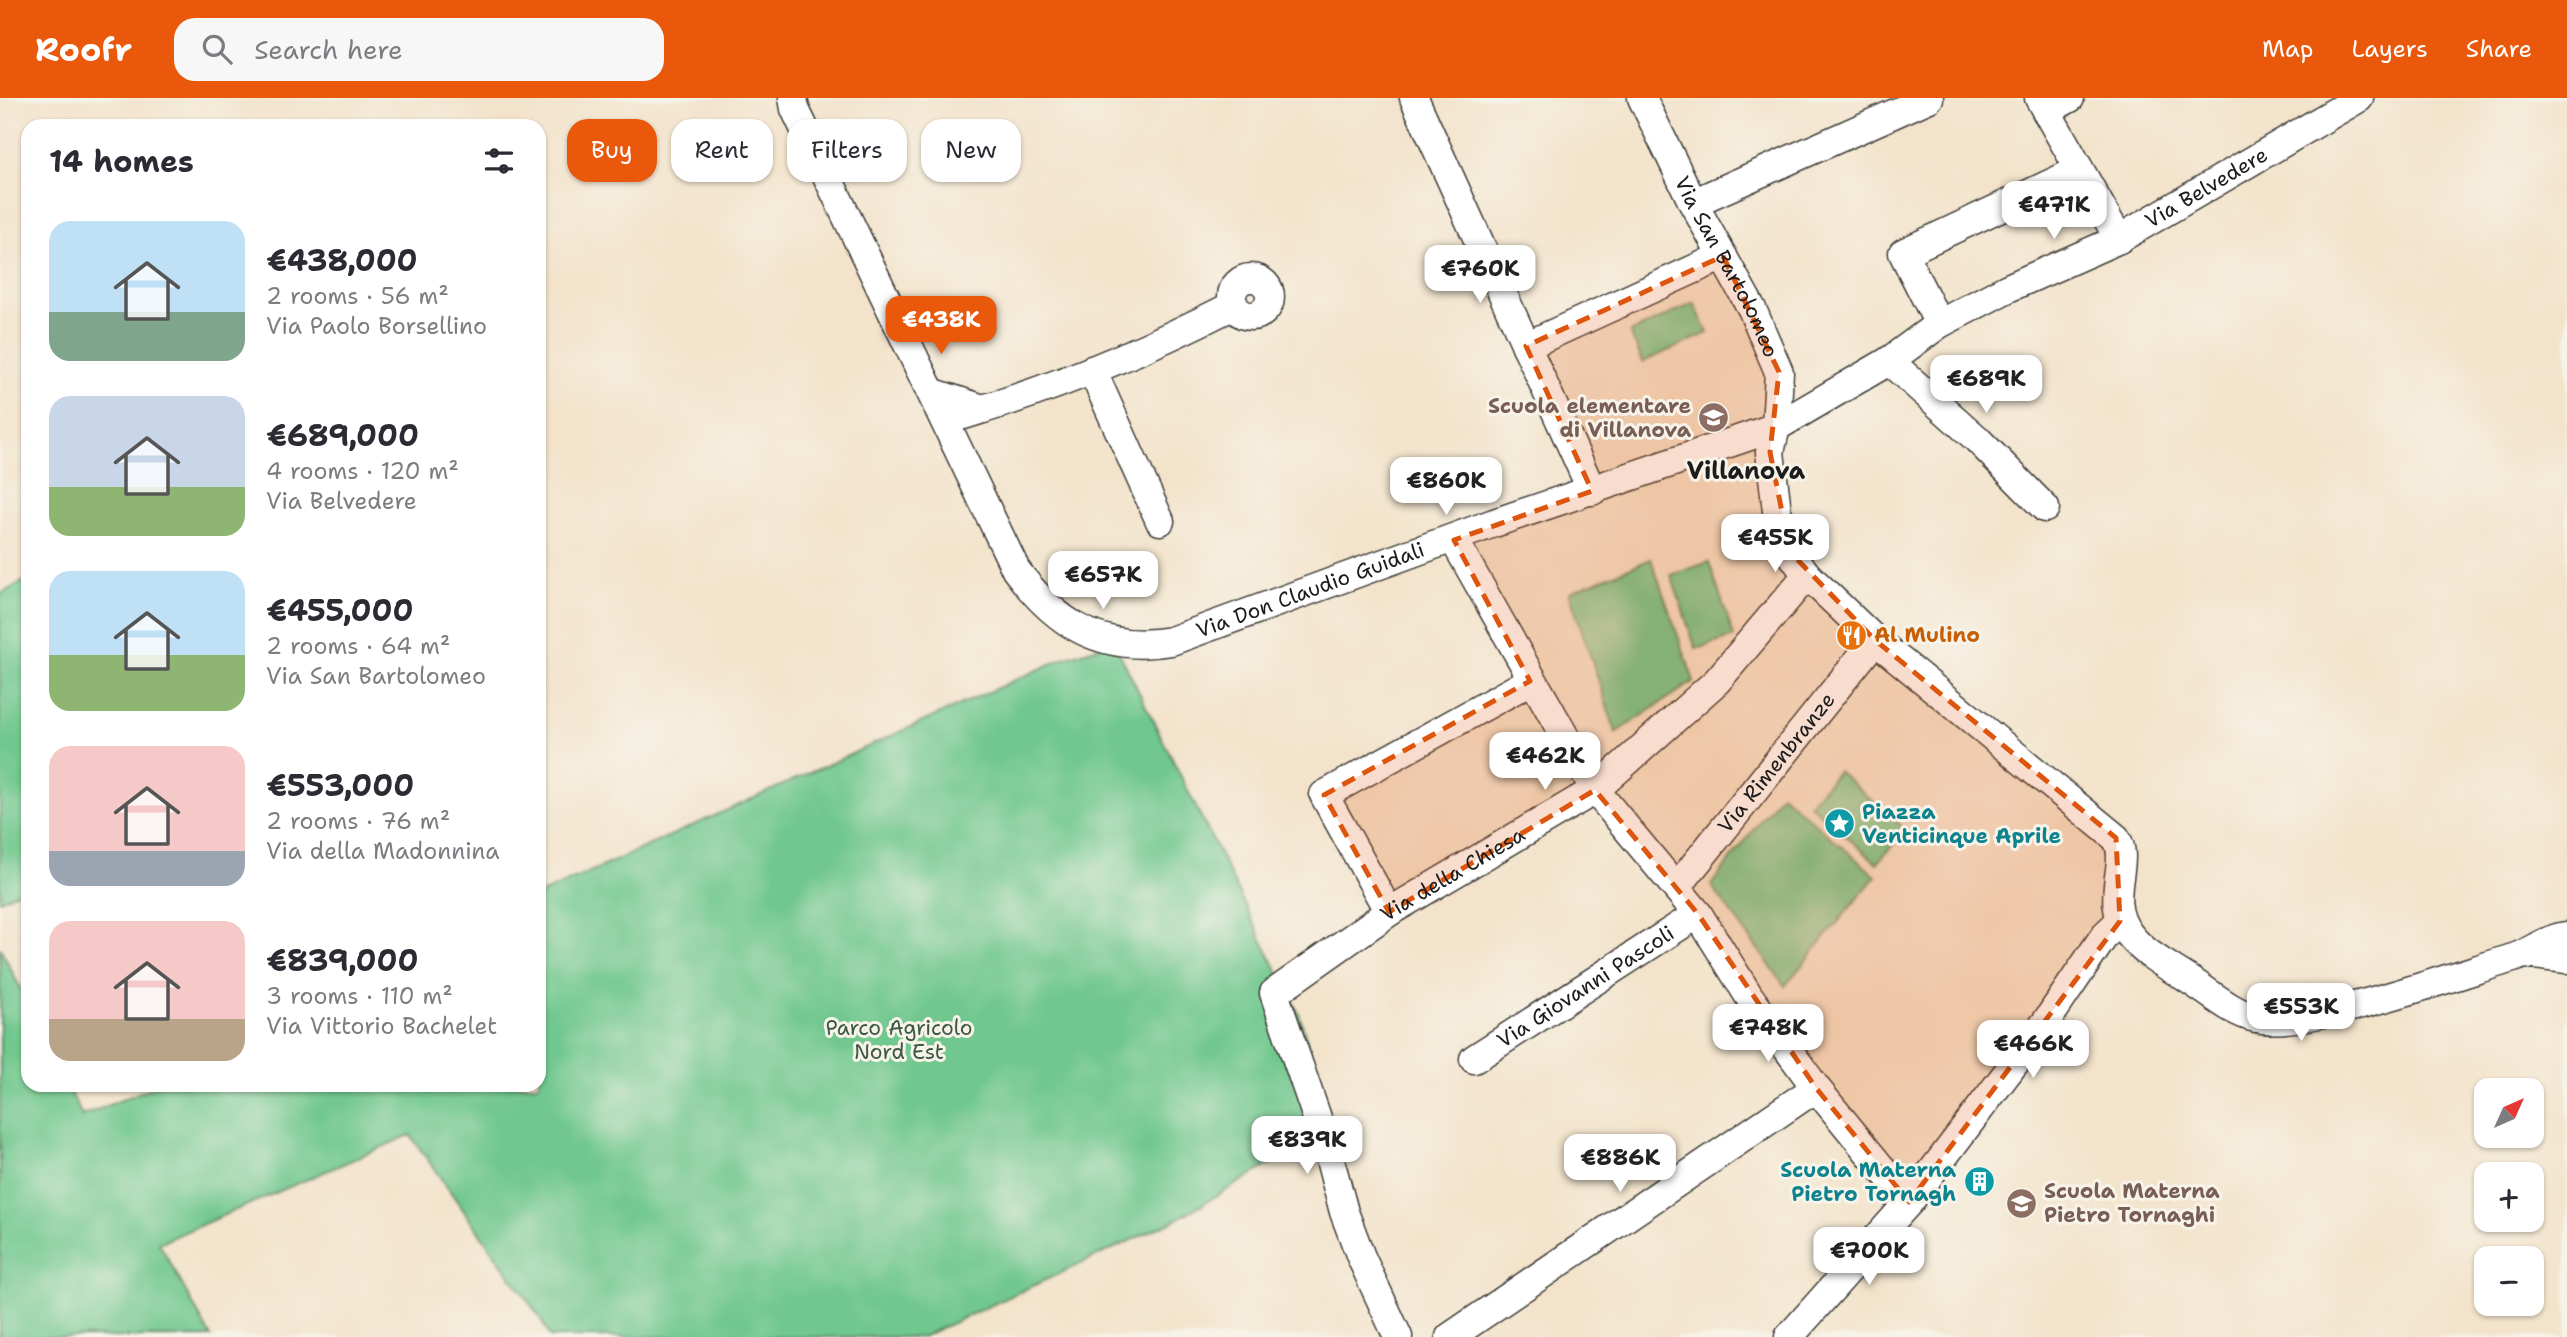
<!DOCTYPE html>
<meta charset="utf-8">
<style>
:root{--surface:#fff;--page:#f7f7f7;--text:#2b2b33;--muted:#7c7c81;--accent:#ea580c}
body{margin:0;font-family:"Shantell Sans",sans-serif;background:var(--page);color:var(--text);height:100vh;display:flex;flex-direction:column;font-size:26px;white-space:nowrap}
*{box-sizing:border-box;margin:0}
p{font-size:23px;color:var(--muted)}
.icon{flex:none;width:38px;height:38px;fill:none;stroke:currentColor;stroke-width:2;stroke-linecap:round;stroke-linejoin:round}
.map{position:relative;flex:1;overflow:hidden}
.details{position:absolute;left:21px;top:21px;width:525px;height:973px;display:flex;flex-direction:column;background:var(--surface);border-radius:21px;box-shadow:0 2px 5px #0004}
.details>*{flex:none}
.top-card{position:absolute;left:567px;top:21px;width:665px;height:63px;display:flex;gap:14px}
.needle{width:46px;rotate:45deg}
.controls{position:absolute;left:2474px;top:980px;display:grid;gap:14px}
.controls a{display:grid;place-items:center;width:70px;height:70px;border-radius:14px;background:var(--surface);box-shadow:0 2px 5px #0004;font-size:35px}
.price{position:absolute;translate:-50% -60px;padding:0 16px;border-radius:14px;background:#fff;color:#222;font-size:23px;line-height:46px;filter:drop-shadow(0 2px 4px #0008)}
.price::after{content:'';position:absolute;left:50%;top:42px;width:21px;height:16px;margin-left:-10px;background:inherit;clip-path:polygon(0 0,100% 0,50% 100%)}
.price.current{background:var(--accent);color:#fff}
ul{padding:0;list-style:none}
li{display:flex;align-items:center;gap:21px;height:175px;padding:0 28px}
li span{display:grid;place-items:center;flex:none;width:196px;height:140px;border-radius:21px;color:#555}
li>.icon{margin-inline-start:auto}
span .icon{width:84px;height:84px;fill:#fffc;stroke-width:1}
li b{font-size:30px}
h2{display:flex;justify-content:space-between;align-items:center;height:84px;padding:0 28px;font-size:30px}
.tag{padding:0 24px;border-radius:21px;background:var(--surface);box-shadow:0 2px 5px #0004;font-size:24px;line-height:63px}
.tag.current{background:var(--accent);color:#fff}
header{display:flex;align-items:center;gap:42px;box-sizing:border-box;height:98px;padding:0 35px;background:var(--accent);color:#fff}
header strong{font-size:33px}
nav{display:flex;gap:38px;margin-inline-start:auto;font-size:24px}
.search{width:490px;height:63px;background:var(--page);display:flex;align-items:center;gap:18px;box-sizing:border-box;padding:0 24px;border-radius:21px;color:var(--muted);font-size:26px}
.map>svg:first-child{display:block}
.green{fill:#71c88e;stroke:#467255;stroke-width:2}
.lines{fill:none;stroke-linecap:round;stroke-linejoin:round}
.minor-casing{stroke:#3c3a36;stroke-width:31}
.minor{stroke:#fff;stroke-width:28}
.marked{fill:#de560d;fill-opacity:0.2;stroke:#de560d;stroke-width:5;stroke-dasharray:14 9;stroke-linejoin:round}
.labels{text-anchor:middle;stroke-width:6;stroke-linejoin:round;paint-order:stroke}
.street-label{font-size:21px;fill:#1c1c1c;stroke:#f7f3e8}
.education-label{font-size:21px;font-weight:bold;fill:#785e54;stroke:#f7f3e8;text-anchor:end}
.food-label{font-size:21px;font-weight:bold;fill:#c56008;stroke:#f7f3e8;text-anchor:start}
.culture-label{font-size:21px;font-weight:bold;fill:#0d838f;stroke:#f7f3e8;text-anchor:start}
.park-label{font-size:21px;fill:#3a5844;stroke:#f7f3e8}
.quarter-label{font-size:24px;font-weight:bold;fill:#1c1c1c;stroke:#f7f3e8}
</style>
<header>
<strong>Roofr</strong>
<div class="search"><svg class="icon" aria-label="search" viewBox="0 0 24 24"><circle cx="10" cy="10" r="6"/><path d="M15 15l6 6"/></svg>Search here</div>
<nav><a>Map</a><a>Layers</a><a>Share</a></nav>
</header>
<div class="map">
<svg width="2567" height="1239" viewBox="0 0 2567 1239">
<rect width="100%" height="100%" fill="#f7f3e8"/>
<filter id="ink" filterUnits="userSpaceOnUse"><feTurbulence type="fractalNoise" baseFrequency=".0143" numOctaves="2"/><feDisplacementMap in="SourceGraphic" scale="14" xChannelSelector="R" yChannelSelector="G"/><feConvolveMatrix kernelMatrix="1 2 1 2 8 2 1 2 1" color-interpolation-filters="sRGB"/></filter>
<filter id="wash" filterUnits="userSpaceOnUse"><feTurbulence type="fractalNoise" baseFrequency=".00686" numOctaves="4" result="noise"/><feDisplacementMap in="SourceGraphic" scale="28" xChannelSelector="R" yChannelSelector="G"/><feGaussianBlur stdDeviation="1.57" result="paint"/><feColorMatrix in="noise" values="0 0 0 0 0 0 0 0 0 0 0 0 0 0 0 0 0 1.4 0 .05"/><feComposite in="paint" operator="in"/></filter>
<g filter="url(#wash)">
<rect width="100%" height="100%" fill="#f3e3cb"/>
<g class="green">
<polygon points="1694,205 1708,235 1643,264 1630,235"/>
<polygon points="1651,461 1694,583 1616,635 1569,494"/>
<polygon points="1709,464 1734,539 1696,551 1671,477"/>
<polygon points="28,481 28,789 0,802 0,496"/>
<polygon points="1114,544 1299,916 1332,1030 1175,1122 922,1239 550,1239 541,1221 410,1037 159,1145 211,1239 0,1239 0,849 28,906 28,987 67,987 82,1018 158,987 539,987 539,797 1064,560"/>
<polygon points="1838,673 1906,732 1877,765 1809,706"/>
<polygon points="1781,696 1876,778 1785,888 1711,787"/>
</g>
</g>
<g filter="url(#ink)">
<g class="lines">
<defs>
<g id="minor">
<path id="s1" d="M793,0L795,11L1016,472C1056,526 1101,555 1171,543L1494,425L1776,329L1889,263L1939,226L2008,190L2119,141L2359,0"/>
<polyline points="1414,0 1592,393"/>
<path id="s2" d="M1642,0L1693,105L1752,211L1779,274L1776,329L1770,354L1777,413L1790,454L1807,477L1875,542L2116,740C2132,764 2102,801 2129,836C2144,856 2167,867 2188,881C2209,894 2232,915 2256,920C2305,932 2459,876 2513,860C2532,854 2548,840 2567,838"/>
<polyline points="2039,0 2119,141"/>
<polyline points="2046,13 2070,0"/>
<polyline points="1693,105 1929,0"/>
<circle cx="1251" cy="199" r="19"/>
<polyline points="1939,226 1903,155 2071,76"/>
<polyline points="1526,248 1723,158"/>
<polyline points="1889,263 1977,341 2045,410"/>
<polyline points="1092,272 1160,423"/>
<polyline points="931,294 983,311 964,317"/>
<path d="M983,311C1070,285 1153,248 1234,207"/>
<polyline points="1454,442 1595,692 1698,816 1749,898 1816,990 1909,1104"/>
<path id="s3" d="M1677,789L1875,542"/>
<polyline points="1389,814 1324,697 1530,583"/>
<polyline points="2525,856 2567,861"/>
<path id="s4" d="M1474,961L1698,816"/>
<path id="s5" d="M1398,1239L1361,1159L1344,1114L1325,1043L1274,895L1389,814L1595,692L1717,583L1807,477"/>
<polyline points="1450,1239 1816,990"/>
<polyline points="1789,1239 1909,1104 2046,924 2105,837 2120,823"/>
</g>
</defs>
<use href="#minor" class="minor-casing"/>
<use href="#minor" class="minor"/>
</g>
</g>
<path class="marked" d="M1723,158L1779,274L1770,354L1790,454L1875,542L2116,740L2120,823L1909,1104L1816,990L1698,816L1595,692L1389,814L1324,697L1530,583L1454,442L1592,393L1526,248Z"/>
<defs>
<symbol id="school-disc" viewBox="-11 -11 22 22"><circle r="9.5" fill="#8d6e63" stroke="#f7f3e8"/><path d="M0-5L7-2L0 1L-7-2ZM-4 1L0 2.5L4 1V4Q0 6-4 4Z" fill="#fff"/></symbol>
<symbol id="restaurant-disc" viewBox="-11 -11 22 22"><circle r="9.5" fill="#e8710a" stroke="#f7f3e8"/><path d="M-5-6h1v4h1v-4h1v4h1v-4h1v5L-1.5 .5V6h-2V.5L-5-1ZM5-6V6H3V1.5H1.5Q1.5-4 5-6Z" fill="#fff"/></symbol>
<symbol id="sight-disc" viewBox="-11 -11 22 22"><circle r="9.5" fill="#0f9aa8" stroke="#f7f3e8"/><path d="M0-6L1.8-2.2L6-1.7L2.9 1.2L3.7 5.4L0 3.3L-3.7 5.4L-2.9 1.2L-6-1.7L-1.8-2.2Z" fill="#fff"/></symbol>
<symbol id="building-disc" viewBox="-11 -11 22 22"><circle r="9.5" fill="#0f9aa8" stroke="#f7f3e8"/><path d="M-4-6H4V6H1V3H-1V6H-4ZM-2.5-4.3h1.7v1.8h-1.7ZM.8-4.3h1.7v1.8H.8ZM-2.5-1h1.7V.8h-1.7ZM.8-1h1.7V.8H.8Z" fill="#fff"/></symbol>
</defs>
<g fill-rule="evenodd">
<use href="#school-disc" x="1696" y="302" width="35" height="35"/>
<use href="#restaurant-disc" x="1834" y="520" width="35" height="35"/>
<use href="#sight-disc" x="1822" y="708" width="35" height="35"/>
<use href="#building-disc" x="1962" y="1066" width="35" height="35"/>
<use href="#school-disc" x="2004" y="1088" width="35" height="35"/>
</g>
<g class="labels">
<g class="street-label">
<text dy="7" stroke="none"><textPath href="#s1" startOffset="1839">Via Belvedere</textPath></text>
<text dy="7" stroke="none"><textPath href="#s2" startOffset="189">Via San Bartolomeo</textPath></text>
<text dy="7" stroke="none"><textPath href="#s1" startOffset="852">Via Don Claudio Guidali</textPath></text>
<text dy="7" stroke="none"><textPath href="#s3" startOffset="159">Via Rimenbranze</textPath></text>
<text dy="7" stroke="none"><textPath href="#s5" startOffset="581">Via della Chiesa</textPath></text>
<text dy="7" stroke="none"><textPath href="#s4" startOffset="133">Via Giovanni Pascoli</textPath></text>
</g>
<g class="education-label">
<text x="1691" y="315">Scuola elementare<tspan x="1691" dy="24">di Villanova</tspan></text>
<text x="2044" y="1100" text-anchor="start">Scuola Materna<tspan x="2044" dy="24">Pietro Tornaghi</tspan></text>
</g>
<g class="food-label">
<text x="1874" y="544">Al Mulino</text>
</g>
<g class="culture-label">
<text x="1862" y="721">Piazza<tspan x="1862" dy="24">Venticinque Aprile</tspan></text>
<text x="1956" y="1079" text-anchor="end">Scuola Materna<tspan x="1956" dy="24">Pietro Tornagh</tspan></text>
</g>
<g class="park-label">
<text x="899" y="937">Parco Agricolo<tspan x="899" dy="24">Nord Est</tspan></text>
</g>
<g class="quarter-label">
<text x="1746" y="381">Villanova</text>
</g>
</g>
</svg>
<div class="controls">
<a><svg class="needle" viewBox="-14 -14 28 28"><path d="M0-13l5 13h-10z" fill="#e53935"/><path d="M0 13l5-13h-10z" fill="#7c7c81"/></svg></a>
<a>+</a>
<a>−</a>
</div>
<b class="price" style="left:2054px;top:143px">€471K</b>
<b class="price" style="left:1480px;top:207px">€760K</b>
<b class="price current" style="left:941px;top:258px">€438K</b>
<b class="price" style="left:1986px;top:317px">€689K</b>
<b class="price" style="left:1446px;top:419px">€860K</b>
<b class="price" style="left:1775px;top:476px">€455K</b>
<b class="price" style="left:1103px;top:513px">€657K</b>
<b class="price" style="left:1545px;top:694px">€462K</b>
<b class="price" style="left:2301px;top:945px">€553K</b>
<b class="price" style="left:1768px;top:966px">€748K</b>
<b class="price" style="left:2033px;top:982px">€466K</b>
<b class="price" style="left:1307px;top:1078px">€839K</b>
<b class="price" style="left:1620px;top:1096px">€886K</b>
<b class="price" style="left:1869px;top:1189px">€700K</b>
<div class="top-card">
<a class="tag current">Buy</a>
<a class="tag">Rent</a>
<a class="tag">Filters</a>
<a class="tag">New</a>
</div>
<section class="details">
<h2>14 homes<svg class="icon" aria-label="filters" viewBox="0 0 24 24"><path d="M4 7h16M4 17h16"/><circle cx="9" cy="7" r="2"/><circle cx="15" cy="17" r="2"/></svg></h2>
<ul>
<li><span style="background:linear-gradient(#bfe0f5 65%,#7fa58c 0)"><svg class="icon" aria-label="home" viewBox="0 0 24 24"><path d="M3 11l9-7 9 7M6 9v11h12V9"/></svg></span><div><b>€438,000</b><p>2 rooms · 56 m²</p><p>Via Paolo Borsellino</p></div></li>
<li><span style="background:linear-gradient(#c9d6e8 65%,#8fb573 0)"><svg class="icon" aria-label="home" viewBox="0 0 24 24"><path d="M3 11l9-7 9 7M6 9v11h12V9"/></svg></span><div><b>€689,000</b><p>4 rooms · 120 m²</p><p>Via Belvedere</p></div></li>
<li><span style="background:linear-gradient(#bfe0f5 60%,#8fb573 0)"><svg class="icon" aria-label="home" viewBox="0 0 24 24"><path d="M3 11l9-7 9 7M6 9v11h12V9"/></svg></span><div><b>€455,000</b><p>2 rooms · 64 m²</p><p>Via San Bartolomeo</p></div></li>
<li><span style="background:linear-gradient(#f6c9c9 75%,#9aa5b1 0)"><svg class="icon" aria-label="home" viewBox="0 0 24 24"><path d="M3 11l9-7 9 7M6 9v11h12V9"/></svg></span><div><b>€553,000</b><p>2 rooms · 76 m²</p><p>Via della Madonnina</p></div></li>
<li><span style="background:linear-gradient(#f6c9c9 70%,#b9a48a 0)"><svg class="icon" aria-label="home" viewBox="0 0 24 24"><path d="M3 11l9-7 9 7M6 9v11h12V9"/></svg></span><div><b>€839,000</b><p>3 rooms · 110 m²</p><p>Via Vittorio Bachelet</p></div></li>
</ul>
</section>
</div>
